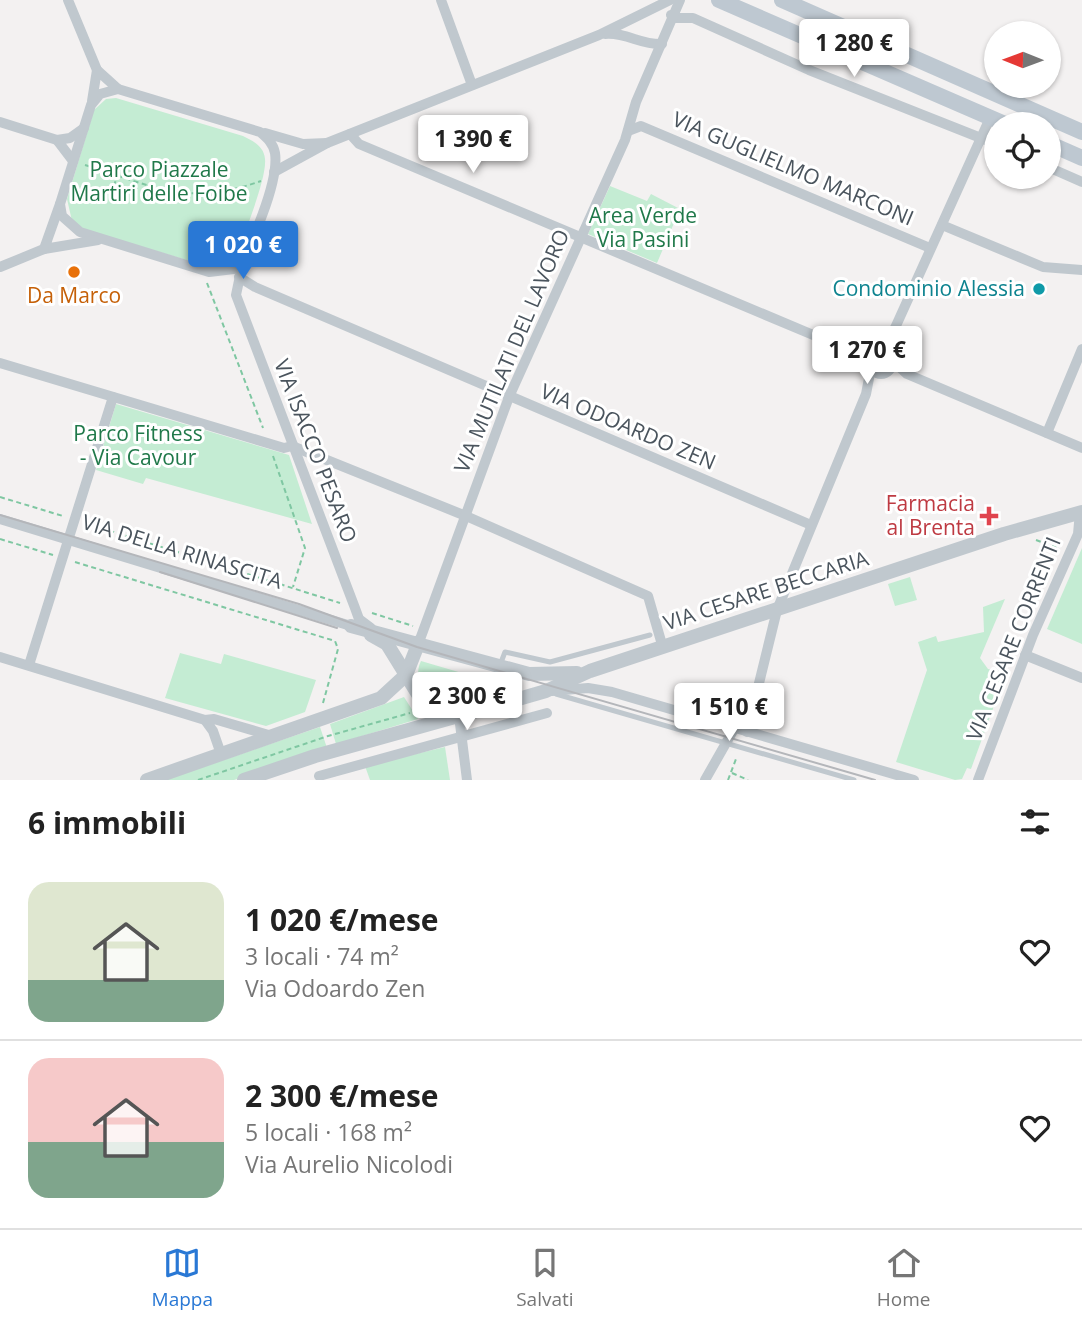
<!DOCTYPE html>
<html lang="it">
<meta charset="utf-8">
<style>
:root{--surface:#fff;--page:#f2f2f2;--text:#222;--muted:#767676;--line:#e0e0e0;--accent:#2978d5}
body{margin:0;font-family:"Open Sans",sans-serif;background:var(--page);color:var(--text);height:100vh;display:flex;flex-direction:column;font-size:26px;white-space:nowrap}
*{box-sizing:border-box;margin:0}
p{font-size:23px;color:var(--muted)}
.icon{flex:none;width:38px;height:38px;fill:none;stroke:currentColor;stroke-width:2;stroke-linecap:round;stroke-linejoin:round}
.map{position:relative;height:780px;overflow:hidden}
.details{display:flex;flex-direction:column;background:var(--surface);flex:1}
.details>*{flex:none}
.needle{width:46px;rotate:271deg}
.controls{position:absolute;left:984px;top:21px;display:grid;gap:14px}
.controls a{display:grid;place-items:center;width:77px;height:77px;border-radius:50%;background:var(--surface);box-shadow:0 2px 5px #0004;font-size:35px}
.price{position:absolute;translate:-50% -60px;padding:0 16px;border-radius:7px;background:#fff;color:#222;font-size:23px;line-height:46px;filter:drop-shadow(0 2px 4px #0008)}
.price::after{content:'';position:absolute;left:50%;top:42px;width:21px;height:16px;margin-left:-10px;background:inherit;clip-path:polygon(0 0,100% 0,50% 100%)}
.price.on{background:var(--accent);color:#fff}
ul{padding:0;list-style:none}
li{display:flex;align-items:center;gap:21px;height:175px;padding:0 28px}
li+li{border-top:2px solid var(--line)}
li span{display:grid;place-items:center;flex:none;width:196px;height:140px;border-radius:21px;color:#555}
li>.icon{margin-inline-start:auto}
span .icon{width:84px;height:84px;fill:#fffc;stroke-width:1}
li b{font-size:30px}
h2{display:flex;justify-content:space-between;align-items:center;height:84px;padding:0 28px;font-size:30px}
.dock{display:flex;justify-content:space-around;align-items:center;height:98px;border-top:2px solid var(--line);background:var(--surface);font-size:19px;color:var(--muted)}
.dock a{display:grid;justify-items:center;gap:4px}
.dock .on{color:var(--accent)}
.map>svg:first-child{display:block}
.green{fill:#c4ecd3}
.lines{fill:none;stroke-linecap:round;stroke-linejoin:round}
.path{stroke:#7fc7a2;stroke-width:2;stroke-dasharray:5 3.5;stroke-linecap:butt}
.service{stroke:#c0c8ce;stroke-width:5}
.minor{stroke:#c0c8ce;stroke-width:10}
.tertiary{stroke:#c0c8ce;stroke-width:14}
.secondary{stroke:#bec8d1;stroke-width:16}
.tram{stroke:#b4b6ba;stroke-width:2}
.food-dot{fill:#e8710a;stroke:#fff;stroke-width:2.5}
.culture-dot{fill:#0f9aa8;stroke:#fff;stroke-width:2.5}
.health-dot{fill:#e0444e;stroke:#fff;stroke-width:2.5}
.labels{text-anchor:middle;stroke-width:6;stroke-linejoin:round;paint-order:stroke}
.street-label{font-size:21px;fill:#4a545d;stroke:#fff}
.park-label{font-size:21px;fill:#20794a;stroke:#fff}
.culture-label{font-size:21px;fill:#0d838f;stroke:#fff;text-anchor:end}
.food-label{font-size:21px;fill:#c56008;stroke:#fff}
.health-label{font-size:21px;fill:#be3a42;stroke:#fff;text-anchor:end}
</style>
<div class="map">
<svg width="1082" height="780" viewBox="0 0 1082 780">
<rect width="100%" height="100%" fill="#f3f1f1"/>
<g class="green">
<path d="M116,98L243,136C253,141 264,146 265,159C267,178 245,230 239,251L234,261L223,269L210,267L82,229L72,221L67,199L94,110L106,99Z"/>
<polygon points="610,186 647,201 651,194 680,209 657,263 588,234"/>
<polygon points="116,404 289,455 312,524 146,478 143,484 96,470"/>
<polygon points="1082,548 1082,644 1047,629"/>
<polygon points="910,577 917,600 895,606 888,584"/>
<polygon points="1005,599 980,658 988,669 1006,673 971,769 967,768 962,779 955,780 896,762 927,670 918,642 936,636 938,642 984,632 983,607"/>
<polygon points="180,653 221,664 224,654 316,680 305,712 266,726 165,698"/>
<path d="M421,661L496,683V687L482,703C473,705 464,709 454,709C433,709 410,682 421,661Z"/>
<polygon points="404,697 418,719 336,744 330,724"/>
<polygon points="320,727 327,748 234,780 165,780"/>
<polygon points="445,747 450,780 370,780 365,766"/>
</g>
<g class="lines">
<g class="path">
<path d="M85,165C156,187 187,207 261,181"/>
<polyline points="114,186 117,176"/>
<polyline points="207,283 263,428"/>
<polyline points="273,456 305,548 293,587"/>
<polyline points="0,497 63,516"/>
<polyline points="85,523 340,603"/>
<polyline points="0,539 53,555"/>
<polyline points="1036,540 1057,548"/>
<polyline points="75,562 335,641 338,649 323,703"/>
<polyline points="372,613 413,626"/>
<polyline points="732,773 748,780"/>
<polyline points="198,780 328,736 410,713"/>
<polyline points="728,780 736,759"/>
</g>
<g class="service">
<polyline points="500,665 505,652 550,662 650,635"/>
<polyline points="556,694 854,780"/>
</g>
<g class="minor">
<polyline points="68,0 97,70"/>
<polyline points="441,0 472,85"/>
<polyline points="671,15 673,18 693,18 809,70 996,144"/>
<path d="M605,34C626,32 641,45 662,44"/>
<path d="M118,89L260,132C267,138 273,143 275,153C279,180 252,249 234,269L209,272L80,232L62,216L60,204L91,105L100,94Z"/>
<polyline points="92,101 97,70 118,89"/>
<polyline points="0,122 57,140"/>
<polyline points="628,131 641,126 930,248"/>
<polyline points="265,133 303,144 327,143 274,172"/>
<polyline points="350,134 359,144 837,345 873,355"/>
<polyline points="327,143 599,35 670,0"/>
<polyline points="73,161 57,140 70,138 84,128"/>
<polyline points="1048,167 1082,182"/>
<polyline points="60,204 44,249 98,240"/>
<polyline points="942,225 1043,267 1082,270"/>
<polyline points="0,267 44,249"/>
<polyline points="241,271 236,295 355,608 359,619 371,628"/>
<polyline points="239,277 255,287 811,525"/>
<circle cx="881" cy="363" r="11"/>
<polyline points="880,352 895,328 990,118"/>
<polyline points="892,360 907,374 1082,448"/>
<polyline points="0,363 284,448 292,446"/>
<polyline points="1047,433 1082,349"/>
<polyline points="292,446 466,516 648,596 663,648"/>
<polyline points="0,519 351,626"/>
<polyline points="419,642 509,397 625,140 636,102 680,0"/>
<polyline points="1025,655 1082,678"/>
<polyline points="0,657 205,720"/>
<polyline points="29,665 113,397"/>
<polyline points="552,691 588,688 612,692 914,780"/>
<polyline points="459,716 467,780"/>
<polyline points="747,732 777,610 866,394 871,368"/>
<polyline points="221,754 213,731 205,720 214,719 272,736"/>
<polyline points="319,776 547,713"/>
<polyline points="705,780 734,729"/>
<polyline points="978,780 1033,635 1078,534 1080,512"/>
</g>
<g class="tertiary">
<polyline points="351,626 529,674 577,673"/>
<polyline points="371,635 387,644 421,699 445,719"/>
<polyline points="480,710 546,691 590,671 1004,534 1082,512"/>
<polyline points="147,780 381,698 406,675 419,642"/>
<polyline points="244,780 315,756 480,710 496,697 505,668"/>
</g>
<g class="secondary">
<polyline points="719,0 1005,124"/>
<polyline points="782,0 1082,132"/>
<polyline points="1048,143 1082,158"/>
</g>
<g class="tram">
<polyline points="0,515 299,604 417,647 875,780"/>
<polyline points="160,572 337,628"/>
</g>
</g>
<circle class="food-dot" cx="74" cy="272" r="7"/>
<circle class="culture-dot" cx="1039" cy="289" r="7"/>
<path class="health-dot" d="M985.5 505.5h7v7h7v7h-7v7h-7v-7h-7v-7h7z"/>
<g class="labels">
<g class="street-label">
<text transform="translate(793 169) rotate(23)" y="7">VIA GUGLIELMO MARCONI</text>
<text transform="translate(512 351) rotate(-67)" y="7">VIA MUTILATI DEL LAVORO</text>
<text transform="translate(628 427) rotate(23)" y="7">VIA ODOARDO ZEN</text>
<text transform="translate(315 451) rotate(69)" y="7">VIA ISACCO PESARO</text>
<text transform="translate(182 552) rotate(17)" y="7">VIA DELLA RINASCITA</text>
<text transform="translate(766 591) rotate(-18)" y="7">VIA CESARE BECCARIA</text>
<text transform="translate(1014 639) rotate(-68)" y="7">VIA CESARE CORRENTI</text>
</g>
<g class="park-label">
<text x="159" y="177">Parco Piazzale<tspan x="159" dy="24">Martiri delle Foibe</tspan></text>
<text x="643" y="223">Area Verde<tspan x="643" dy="24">Via Pasini</tspan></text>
<text x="138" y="441">Parco Fitness<tspan x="138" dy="24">- Via Cavour</tspan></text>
</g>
<g class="culture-label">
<text x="1025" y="296">Condominio Alessia</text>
</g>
<g class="food-label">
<text x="74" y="303">Da Marco</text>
</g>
<g class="health-label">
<text x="975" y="511">Farmacia<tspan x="975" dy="24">al Brenta</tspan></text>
</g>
</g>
</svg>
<div class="controls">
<a><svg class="needle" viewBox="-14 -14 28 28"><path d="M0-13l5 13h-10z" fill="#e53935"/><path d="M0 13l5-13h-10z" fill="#767676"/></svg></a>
<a><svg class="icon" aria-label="locate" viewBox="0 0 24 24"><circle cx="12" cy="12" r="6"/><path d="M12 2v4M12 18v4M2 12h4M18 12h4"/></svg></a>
</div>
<b class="price" style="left:854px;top:79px">1 280 €</b>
<b class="price" style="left:473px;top:175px">1 390 €</b>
<b class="price on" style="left:243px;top:281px">1 020 €</b>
<b class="price" style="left:867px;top:386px">1 270 €</b>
<b class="price" style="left:467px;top:732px">2 300 €</b>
<b class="price" style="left:729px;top:743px">1 510 €</b>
</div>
<section class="details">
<h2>6 immobili<svg class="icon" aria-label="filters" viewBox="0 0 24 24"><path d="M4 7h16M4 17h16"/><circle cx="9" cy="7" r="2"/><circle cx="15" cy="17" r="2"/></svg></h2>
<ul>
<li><span style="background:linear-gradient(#dfe7d0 70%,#7fa58c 0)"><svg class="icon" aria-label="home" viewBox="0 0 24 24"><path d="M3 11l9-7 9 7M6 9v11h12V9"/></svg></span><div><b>1 020 €/mese</b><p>3 locali · 74 m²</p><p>Via Odoardo Zen</p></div><svg class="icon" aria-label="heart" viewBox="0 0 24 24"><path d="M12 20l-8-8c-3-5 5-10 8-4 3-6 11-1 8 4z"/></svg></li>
<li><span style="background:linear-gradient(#f6c9c9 60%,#7fa58c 0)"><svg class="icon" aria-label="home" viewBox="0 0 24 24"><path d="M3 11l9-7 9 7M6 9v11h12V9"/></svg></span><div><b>2 300 €/mese</b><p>5 locali · 168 m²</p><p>Via Aurelio Nicolodi</p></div><svg class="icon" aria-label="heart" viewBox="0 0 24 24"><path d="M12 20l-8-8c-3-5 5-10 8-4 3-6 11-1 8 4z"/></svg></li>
</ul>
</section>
<nav class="dock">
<a class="on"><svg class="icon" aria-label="map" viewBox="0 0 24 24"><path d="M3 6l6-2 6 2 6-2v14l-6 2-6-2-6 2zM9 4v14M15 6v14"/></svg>Mappa</a>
<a><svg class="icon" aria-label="saved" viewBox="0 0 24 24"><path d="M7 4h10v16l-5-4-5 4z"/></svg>Salvati</a>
<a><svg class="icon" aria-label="home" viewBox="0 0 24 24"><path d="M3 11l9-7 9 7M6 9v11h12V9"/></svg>Home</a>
</nav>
